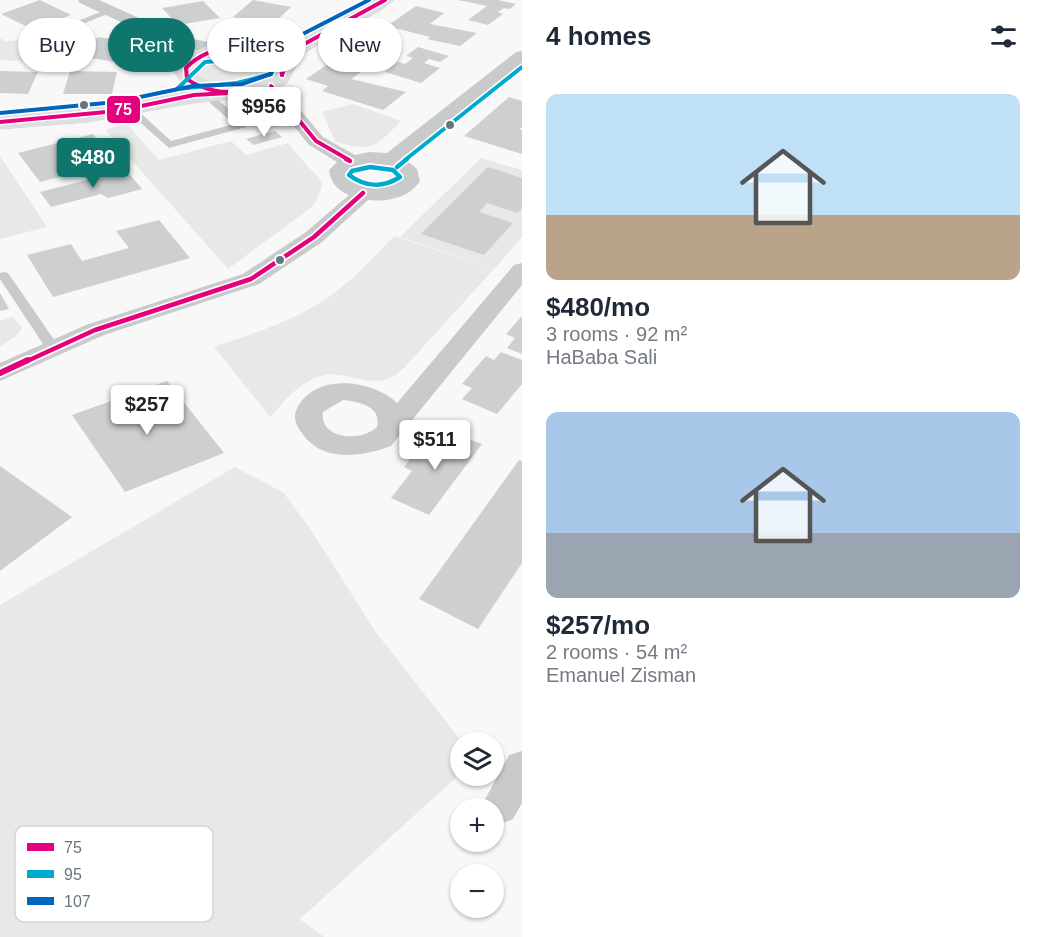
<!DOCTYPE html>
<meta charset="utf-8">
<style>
:root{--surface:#fff;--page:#f2f2f3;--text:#1f2937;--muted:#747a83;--accent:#0f766e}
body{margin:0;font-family:Arial,sans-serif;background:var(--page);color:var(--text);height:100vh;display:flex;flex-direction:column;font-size:22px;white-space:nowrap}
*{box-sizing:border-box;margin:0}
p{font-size:20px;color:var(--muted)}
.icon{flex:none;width:33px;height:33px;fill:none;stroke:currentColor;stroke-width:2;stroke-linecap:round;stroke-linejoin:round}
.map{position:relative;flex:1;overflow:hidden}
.details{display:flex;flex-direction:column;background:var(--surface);width:522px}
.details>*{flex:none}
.banner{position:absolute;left:18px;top:18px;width:414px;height:54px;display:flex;gap:12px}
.tools{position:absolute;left:450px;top:732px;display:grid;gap:12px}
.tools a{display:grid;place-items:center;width:54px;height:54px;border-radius:50%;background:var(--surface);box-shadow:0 2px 4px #0004;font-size:30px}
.price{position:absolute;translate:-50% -51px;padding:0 14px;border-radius:6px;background:#fff;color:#222;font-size:20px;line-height:39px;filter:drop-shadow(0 2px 3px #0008)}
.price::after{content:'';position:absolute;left:50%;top:36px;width:18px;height:14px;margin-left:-9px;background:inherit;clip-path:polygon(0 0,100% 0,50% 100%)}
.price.active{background:var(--accent);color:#fff}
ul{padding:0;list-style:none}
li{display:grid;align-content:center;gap:12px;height:318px;padding:0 24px}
li span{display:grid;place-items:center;height:186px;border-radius:12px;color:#555}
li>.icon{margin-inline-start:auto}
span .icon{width:108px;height:108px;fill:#fffc;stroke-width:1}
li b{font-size:26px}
h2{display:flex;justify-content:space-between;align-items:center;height:72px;padding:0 24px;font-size:26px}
.pill{padding:0 21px;border-radius:27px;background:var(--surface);box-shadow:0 2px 4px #0004;font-size:21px;line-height:54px}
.pill.active{background:var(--accent);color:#fff}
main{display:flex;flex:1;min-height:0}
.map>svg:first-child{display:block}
.built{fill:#e7e9e8}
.green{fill:#e8e9e6}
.building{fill:#cdcfd0}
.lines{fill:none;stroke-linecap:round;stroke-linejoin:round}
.secondary-casing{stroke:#d4d5d6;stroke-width:1}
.lane{fill:#c9cacb;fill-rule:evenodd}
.street{fill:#c9cacb;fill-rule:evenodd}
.secondary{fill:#dedfdf;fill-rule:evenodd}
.bus-1-far2-casing{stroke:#fff;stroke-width:7}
.bus-1-far1-casing{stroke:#fff;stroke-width:8}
.bus-1-casing{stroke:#fff;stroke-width:10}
.bus-2-far1-casing{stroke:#fff;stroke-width:7}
.bus-2-casing{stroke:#fff;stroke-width:8}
.bus-3-casing{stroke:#fff;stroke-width:7}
.bus-1-far2{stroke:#e5007d;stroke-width:4}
.bus-1-far1{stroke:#e5007d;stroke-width:4.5}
.bus-1{stroke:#e5007d;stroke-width:6}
.bus-2-far1{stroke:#00a9ce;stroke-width:4}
.bus-2{stroke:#00a9ce;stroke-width:4.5}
.bus-3{stroke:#0065bd;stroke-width:4}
.bus-dot{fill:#66777f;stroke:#fff;stroke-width:2}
.key{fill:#fff;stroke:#d1d6d9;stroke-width:1.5}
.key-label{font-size:16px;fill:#66777f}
.line-badge{stroke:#fff;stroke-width:2}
.badge-label{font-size:16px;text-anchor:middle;font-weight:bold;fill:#fff}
</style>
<main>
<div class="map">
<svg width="522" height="937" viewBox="0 0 522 937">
<rect width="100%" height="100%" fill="#f8f8f8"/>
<g class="built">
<polygon points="0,156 47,227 0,239"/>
<polygon points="481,158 522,170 522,237 494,269 400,237"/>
</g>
<g class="green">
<polygon points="0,38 5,41 29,40 58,52 47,63 0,60"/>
<path d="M238,53L272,63L274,76C243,95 228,90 195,79L193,67L199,61Z"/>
<path d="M353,104L401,121C376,146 372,154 335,141L322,112Z"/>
<path d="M126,123L159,160L231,141L246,155L288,143C298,158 313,169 322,183L320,193L313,206L228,269L105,130Z"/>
<path d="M394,236L494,269L403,369C399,373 393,378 387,379C366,386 343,370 321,376C299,382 285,401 270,417L214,347C249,335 285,324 318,304C347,287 370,260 394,236Z"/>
<polygon points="13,317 22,328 17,335 0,347 0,321"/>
<polygon points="235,467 284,493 311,530 375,631 462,742 460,774 300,919 324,937 0,937 0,605"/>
</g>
<g class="building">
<polygon points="40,0 71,15 32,29 1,14"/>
<polygon points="253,0 291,7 272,25 233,17"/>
<polygon points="458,0 498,0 516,4 510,9 504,8 498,12 503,14 488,25 468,20 487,6"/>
<polygon points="203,1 220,18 178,25 162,8"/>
<polygon points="416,6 444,13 430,24 477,33 460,46 427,39 430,37 387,26"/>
<polygon points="369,36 400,44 351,79 406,92 383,110 322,91 328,86 306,79"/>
<polygon points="98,37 141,43 122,63 78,56"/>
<polygon points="418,47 449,56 440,62 429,59 424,63 440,68 421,83 385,72 398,62 405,64 413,58 406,56"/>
<polygon points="0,71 38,72 28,94 0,93"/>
<polygon points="70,71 117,72 112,94 63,94"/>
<polygon points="509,97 522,101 522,127 519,129 522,130 522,154 464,136"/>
<polygon points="275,131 282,137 254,145 246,139"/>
<polygon points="93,134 108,152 101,154 109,164 40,182 18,153"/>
<polygon points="488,167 522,178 522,208 518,213 487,203 479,212 513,223 484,255 421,234"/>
<polygon points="126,170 142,189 108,198 101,194 51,207 40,192"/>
<polygon points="159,220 190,258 53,297 27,255 71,244 82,261 129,248 116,231"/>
<polygon points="0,293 9,309 0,311"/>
<polygon points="522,316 522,354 507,348 515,338 506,334"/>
<polygon points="501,352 522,360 522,384 497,414 462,399 472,388 462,384 486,356 494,360"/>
<polygon points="167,381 224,453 125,492 72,415"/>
<polygon points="448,431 482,444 429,515 391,498 412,471 404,467 428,437 439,442"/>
<polygon points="519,460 522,461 522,563 478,629 419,599"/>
<polygon points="0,466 72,517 0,571"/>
</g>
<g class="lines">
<defs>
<path id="secondary" d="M372,0H394L381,10L302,54L287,83L274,92L255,97L192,103L88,122L0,129V115L88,109L191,90L184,86L175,73C193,35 247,38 280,55L293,42ZM231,55C247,57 262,58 273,71C260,94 211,92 196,73C202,58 216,57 231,55Z"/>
</defs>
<use href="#secondary" class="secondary-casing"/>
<g class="lane">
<polygon points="108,9 115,11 45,39 38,37"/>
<polygon points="208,92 214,92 218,100 246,123 246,127 169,148 124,108 133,106 171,141 234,124 210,103"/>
<polygon points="4,272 8,273 57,344 59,347 57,350 47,350 0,279 0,273"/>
</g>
<g class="street">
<polygon points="78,0 99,0 179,36 228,46 231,50 228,54 222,55 168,44 80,3"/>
<path d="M522,51V65L405,159L417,169L420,181C409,198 387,202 368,200L322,242L259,284L104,335L0,381V363L86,325L243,274L306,232L349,195C337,190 331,183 329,170L337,162L309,145L265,90L262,86L265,82H277L323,137L355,155L369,152L387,153L516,52ZM369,164L386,166L398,172L399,179C383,191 366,191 351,177L350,172L355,167Z"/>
<path d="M522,263V285L391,446C362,457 322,463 302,433C297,427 293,419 296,411C312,372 372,379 397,403L514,265ZM343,400C359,402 382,406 377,427C362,442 319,440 323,412Z"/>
<polygon points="522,751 522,803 513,819 500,824 494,822 494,808 481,807 509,755"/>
</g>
<use href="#secondary" class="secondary"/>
<defs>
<g id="bus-1-far2">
<polyline points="282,75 288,58 297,48 385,0"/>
<polyline points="271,86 316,141 349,160"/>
<path d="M246,92C225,93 205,92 187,79L186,68C212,41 249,46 280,63L282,75"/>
<polyline points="0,122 117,111 194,95 246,92"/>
</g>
<g id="bus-1-far1">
<polyline points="346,159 350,161"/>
<polyline points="25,362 95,330 251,279 314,237 363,193"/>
</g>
<polyline id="bus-1" points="0,373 28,360"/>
<g id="bus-2-far1">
<polygon points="242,59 270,68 271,74 237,83 177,89 205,62"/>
<polyline points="405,160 522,67"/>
</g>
<g id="bus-2">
<path d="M370,167L393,170L400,177C383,188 365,187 349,175L352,171Z"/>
<polyline points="397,167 407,159"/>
</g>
<polyline id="bus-3" points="0,113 116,102 193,86 242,84 271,74 282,49 293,39 369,0"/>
</defs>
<use href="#bus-1-far2" class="bus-1-far2-casing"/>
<use href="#bus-1-far1" class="bus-1-far1-casing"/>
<use href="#bus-1" class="bus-1-casing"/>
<use href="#bus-2-far1" class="bus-2-far1-casing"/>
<use href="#bus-2" class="bus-2-casing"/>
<use href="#bus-3" class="bus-3-casing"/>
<use href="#bus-1-far2" class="bus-1-far2"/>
<use href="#bus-1-far1" class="bus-1-far1"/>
<use href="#bus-1" class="bus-1"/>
<use href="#bus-2-far1" class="bus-2-far1"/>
<use href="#bus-2" class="bus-2"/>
<use href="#bus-3" class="bus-3"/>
</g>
<g class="bus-dot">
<circle cx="84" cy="105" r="5"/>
<circle cx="450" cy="125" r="5"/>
<circle cx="280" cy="260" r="5"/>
</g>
<rect x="15" y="826" width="198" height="96" rx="9" class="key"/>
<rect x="27" y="843" width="27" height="8" fill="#e5007d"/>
<rect x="27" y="870" width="27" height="8" fill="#00a9ce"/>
<rect x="27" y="897" width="27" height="8" fill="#0065bd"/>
<g class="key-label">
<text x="64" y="853">75</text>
<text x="64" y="880">95</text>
<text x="64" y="907">107</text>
</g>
<rect class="line-badge" x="106" y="95" width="35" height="29" rx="6" fill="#e5007d"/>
<g class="badge-label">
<text x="123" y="115">75</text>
</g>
</svg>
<div class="tools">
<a><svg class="icon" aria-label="layers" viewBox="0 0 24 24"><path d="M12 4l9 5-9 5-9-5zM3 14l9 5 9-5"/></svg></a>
<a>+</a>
<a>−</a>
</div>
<b class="price" style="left:264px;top:138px">$956</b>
<b class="price active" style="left:93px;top:189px">$480</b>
<b class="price" style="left:147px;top:436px">$257</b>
<b class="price" style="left:435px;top:471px">$511</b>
<div class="banner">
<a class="pill">Buy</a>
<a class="pill active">Rent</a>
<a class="pill">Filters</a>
<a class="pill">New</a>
</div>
</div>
<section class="details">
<h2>4 homes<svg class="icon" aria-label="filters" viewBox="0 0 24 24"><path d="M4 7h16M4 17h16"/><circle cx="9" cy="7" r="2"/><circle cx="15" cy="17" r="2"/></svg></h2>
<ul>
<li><span style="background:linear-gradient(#bfe0f5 65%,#b9a48a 0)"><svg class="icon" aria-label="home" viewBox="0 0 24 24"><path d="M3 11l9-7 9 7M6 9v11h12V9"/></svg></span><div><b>$480/mo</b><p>3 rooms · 92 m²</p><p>HaBaba Sali</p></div></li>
<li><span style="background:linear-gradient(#a9c7e8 65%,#9aa5b1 0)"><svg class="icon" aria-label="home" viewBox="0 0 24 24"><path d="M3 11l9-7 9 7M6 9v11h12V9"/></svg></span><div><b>$257/mo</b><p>2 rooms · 54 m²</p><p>Emanuel Zisman</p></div></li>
</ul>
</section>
</main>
